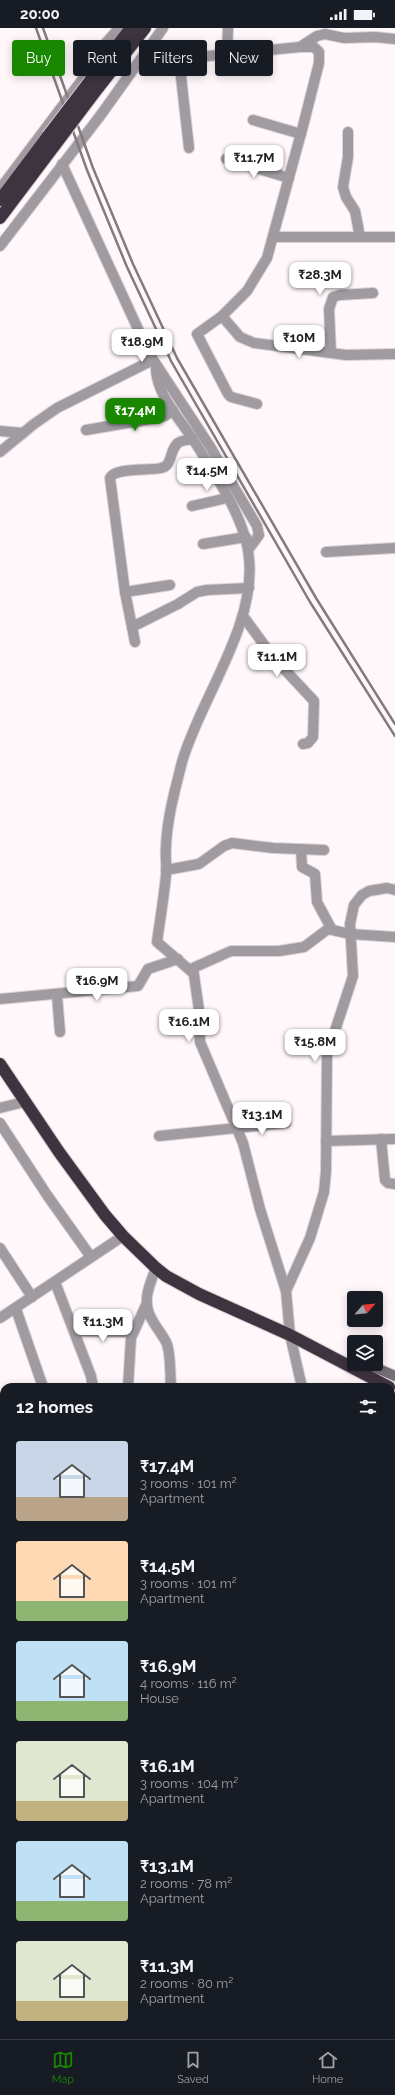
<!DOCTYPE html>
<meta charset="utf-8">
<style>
:root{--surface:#171b24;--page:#20242c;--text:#f1f3f6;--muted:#9ea1a6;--line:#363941;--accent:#198700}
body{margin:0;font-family:Raleway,sans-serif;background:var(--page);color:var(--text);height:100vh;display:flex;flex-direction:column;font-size:15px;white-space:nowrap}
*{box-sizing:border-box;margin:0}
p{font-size:13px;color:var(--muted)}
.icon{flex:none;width:22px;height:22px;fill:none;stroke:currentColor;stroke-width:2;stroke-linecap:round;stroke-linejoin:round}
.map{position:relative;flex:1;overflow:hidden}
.details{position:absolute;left:0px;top:1355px;width:395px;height:656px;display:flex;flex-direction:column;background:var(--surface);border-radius:12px 12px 0 0;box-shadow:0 2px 10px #0003}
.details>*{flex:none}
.banner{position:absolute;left:12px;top:12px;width:371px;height:36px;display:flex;gap:8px}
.needle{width:26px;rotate:63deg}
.fabs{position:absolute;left:347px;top:1263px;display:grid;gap:8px}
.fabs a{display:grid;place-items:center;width:36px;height:36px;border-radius:4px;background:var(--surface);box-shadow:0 2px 10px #0003;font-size:20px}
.price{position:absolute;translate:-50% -34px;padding:0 9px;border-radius:8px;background:#fff;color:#222;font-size:13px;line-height:26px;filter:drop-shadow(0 1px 2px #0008)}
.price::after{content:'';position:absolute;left:50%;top:24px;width:12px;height:9px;margin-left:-6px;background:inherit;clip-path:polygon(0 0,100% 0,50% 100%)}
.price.on{background:var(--accent);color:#fff}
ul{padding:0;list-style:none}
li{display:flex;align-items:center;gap:12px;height:100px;padding:0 16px}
li span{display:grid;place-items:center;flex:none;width:112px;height:80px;border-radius:4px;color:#555}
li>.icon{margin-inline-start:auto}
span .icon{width:48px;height:48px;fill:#fffc;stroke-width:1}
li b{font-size:17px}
h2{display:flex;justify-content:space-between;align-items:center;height:48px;padding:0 16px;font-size:17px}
.tag{padding:0 14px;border-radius:4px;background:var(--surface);box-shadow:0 2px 10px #0003;font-size:14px;line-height:36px}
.tag.on{background:var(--accent);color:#fff}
.status{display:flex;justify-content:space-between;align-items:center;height:28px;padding:0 20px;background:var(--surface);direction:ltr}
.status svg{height:11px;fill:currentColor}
.tabs{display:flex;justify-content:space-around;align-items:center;height:56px;border-top:1px solid var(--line);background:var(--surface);font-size:11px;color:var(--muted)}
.tabs a{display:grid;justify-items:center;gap:2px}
.tabs .on{color:var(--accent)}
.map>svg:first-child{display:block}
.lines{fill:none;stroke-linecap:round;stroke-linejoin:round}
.street-casing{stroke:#d9d1d4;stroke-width:12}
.secondary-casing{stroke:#d9d1d4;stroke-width:12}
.highway-casing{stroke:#d9d1d4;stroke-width:14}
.street{stroke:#9f9ba1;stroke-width:10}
.secondary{stroke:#756e76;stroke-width:10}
.highway{stroke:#3e3440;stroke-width:12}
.rail{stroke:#837b7e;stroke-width:2.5}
.highway-bridge-casing{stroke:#d9d1d4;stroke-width:14;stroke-linecap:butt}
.highway-bridge{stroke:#3e3440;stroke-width:12}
</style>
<div class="status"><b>20:00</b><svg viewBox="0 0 49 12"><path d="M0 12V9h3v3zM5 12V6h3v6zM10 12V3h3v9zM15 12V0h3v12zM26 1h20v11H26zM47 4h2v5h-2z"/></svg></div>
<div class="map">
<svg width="395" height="2011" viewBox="0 0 395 2011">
<rect width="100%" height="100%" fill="#fff7fa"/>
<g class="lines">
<defs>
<g id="street">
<polyline points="300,19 317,8 325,6 344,10 375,9 395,11"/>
<polyline points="227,27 228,0"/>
<polyline points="179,31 189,120"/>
<polyline points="138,35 300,19 314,19 319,24 319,35 303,98 267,230 247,263 222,288 197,306 228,366 231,369 257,376"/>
<polyline points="253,92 301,106"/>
<polyline points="348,104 348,129 343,159 346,169 355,183 360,209"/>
<polyline points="226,131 289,150"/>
<polyline points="62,136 150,327 211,420 257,498 259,507 248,522"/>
<polyline points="0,161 100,28 105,16 119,0"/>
<polyline points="274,209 395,209"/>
<polyline points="0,218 100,88 163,0"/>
<polyline points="222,288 240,309 254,315 346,327 395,326"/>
<polyline points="331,325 329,281 333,269 340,267 373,265"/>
<path d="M156,337C154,365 182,393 196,416C216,448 246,492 249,530C256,599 201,669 182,734C175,762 167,790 166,819C165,828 167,837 166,847C164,869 160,892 157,914L192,944"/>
<polyline points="86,402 157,390 165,388 173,382"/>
<polyline points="0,403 23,405"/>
<polyline points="0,424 34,396 57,380 153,332"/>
<polyline points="192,478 227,470"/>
<polyline points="203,516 246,509"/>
<polyline points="326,524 395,520"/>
<polyline points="125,564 170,557"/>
<polyline points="243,588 273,629 314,673 313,709 308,715 303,716"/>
<polyline points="132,599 178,576 197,564 207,562 249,560"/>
<path d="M135,614L125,564L110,450C115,439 149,443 161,440C173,438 169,422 178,415C182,412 188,412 193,411"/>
<polyline points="301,821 302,839 315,846 317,874 331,900"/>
<polyline points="166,842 199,836 224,818 232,815 273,820 324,822"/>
<polyline points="57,967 60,1004"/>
<polyline points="0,971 138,958 148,941 178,931"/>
<polyline points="0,1080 24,1074"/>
<polyline points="0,1095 47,1167 91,1229"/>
<polyline points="159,1108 286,1095"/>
<polyline points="381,1111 385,1152 388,1155 395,1156"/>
<polyline points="326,1113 395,1111"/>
<polyline points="0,1220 32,1269"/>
<path d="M156,1240C148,1260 141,1276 154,1295C158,1302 164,1309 167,1316C171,1329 170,1345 171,1359"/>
<polyline points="55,1254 91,1348 93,1359"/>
<polyline points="286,1263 310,1210 324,1164 326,1143 327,1027 353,948 350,896 354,877 362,867 369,863 387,860 395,862"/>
<polyline points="16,1281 43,1359"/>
<polyline points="0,1290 123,1208"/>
<polyline points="74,1303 133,1304"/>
<polyline points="128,1359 131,1310 146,1277"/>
<polyline points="302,1359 290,1307 286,1263 260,1181 243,1115 200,1014 199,982 193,940 231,923 279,923 304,919 328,901 350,906 395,909"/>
<polyline points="0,1471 4,1471"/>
<polyline points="0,1535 4,1535"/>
<polyline points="0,1553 4,1585"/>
<polyline points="0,1603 4,1602"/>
<polyline points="0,1682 4,1681"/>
<polyline points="0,1720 4,1721"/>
<polyline points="391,1723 395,1723"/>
<polyline points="0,1794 4,1783"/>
<polyline points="391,1811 395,1810"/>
<polyline points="391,1840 395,1853"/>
<polyline points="391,1971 395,1971"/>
<polyline points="207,2007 207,2011"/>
</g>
<polyline id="secondary" points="354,1340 374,1339 395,1348"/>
<g id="highway">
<polyline points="90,53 131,0"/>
<polyline points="98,60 145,0"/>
<polyline points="0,172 48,108"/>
<polyline points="0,190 55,117"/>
<polyline points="0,1036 59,1124 105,1187 123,1208 156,1240 166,1248 199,1266 290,1307 389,1359"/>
</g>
</defs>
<use href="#street" class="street-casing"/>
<use href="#secondary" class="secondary-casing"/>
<use href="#highway" class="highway-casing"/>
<use href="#street" class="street"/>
<use href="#secondary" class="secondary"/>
<use href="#highway" class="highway"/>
<g class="rail">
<polyline points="36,0 87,142 127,239 171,333 310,574 395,708"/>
<polyline points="43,0 93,140 133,236 177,330 316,570 395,696"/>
</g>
<defs>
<g id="highway-bridge">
<polyline points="48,108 90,53"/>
<polyline points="55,117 98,60"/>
</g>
</defs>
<use href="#highway-bridge" class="highway-bridge-casing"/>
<use href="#highway-bridge" class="highway-bridge"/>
</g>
</svg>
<div class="fabs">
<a><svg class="needle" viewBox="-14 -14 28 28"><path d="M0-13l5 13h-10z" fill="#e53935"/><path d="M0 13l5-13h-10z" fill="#9ea1a6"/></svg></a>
<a><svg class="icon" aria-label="layers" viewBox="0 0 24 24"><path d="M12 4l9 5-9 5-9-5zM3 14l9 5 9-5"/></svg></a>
</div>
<b class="price" style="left:254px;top:151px">₹11.7M</b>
<b class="price" style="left:320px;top:268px">₹28.3M</b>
<b class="price" style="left:299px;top:331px">₹10M</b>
<b class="price" style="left:142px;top:335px">₹18.9M</b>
<b class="price on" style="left:135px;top:404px">₹17.4M</b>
<b class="price" style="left:207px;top:464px">₹14.5M</b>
<b class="price" style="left:277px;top:650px">₹11.1M</b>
<b class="price" style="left:97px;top:974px">₹16.9M</b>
<b class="price" style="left:189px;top:1015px">₹16.1M</b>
<b class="price" style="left:315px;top:1035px">₹15.8M</b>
<b class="price" style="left:262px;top:1108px">₹13.1M</b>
<b class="price" style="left:103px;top:1315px">₹11.3M</b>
<div class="banner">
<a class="tag on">Buy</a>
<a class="tag">Rent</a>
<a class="tag">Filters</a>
<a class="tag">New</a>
</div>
<section class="details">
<h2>12 homes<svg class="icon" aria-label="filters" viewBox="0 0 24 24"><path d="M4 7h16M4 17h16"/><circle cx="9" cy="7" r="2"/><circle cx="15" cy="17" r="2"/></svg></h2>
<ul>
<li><span style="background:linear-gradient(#c9d6e8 70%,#b9a48a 0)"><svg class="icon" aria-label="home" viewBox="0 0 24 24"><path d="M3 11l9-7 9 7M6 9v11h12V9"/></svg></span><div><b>₹17.4M</b><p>3 rooms · 101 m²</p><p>Apartment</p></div></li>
<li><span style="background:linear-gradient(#ffd9b3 75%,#8fb573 0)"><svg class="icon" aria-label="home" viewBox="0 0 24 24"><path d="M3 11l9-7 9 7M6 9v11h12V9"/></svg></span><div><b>₹14.5M</b><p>3 rooms · 101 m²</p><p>Apartment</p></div></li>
<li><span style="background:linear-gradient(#bfe0f5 75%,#8fb573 0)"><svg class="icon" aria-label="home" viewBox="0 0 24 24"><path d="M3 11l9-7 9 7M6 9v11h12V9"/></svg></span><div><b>₹16.9M</b><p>4 rooms · 116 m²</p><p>House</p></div></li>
<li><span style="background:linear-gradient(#dfe7d0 75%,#c2b280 0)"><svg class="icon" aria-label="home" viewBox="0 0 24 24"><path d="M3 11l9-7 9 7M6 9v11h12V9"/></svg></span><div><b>₹16.1M</b><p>3 rooms · 104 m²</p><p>Apartment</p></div></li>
<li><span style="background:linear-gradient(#bfe0f5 75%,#8fb573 0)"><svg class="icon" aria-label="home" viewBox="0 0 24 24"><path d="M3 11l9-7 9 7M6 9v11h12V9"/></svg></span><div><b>₹13.1M</b><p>2 rooms · 78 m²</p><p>Apartment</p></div></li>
<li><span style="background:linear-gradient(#dfe7d0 75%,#c2b280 0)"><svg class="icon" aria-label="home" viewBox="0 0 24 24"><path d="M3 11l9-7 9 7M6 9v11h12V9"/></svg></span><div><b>₹11.3M</b><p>2 rooms · 80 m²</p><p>Apartment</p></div></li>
</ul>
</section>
</div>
<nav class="tabs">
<a class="on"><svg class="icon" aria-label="map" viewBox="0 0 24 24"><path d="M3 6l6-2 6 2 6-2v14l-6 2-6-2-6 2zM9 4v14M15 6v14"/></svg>Map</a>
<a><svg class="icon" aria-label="saved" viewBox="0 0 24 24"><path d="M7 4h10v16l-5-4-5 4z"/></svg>Saved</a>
<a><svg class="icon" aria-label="home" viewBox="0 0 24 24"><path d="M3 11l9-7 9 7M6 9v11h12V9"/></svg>Home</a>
</nav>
